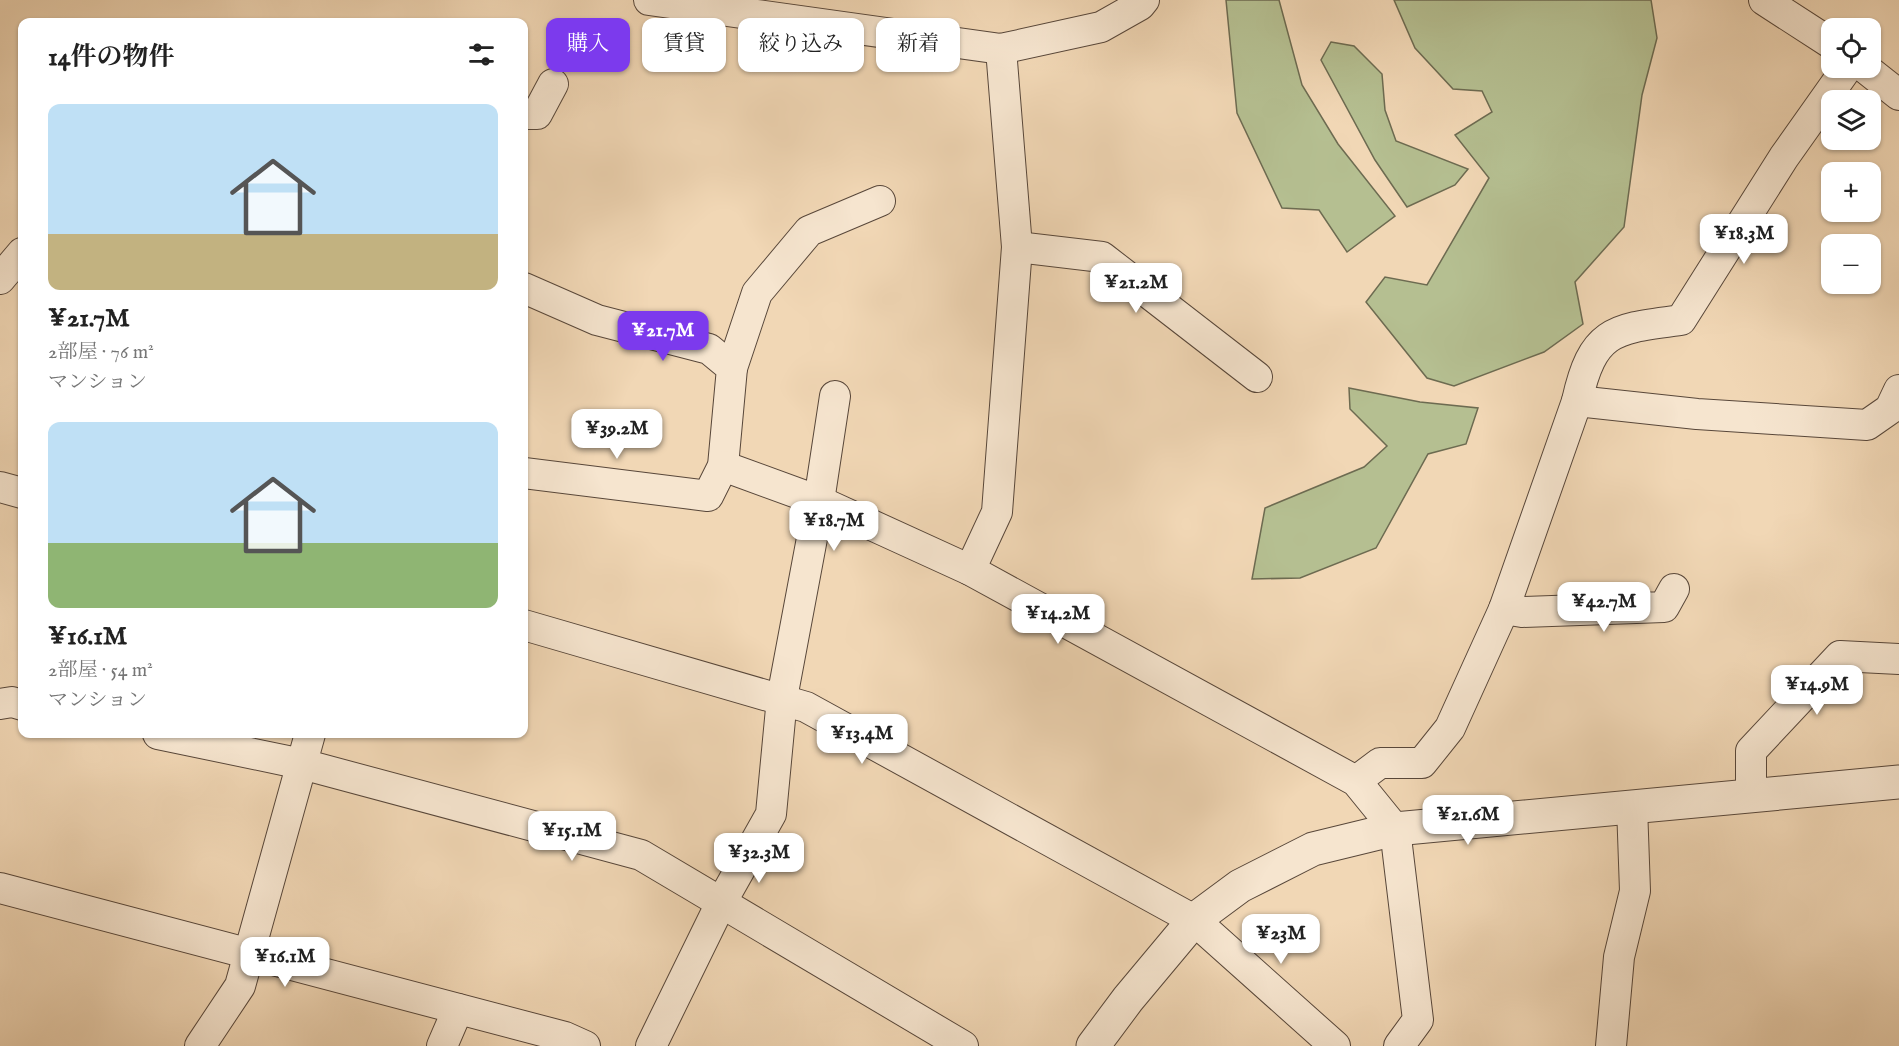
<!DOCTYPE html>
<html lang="ja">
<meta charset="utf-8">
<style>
:root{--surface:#fff;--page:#f6f6f6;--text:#222;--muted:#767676;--accent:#7c3aed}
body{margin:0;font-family:"IM FELL English","Noto Serif JP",serif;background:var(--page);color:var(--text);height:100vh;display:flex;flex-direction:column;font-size:22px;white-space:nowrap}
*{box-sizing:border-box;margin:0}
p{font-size:20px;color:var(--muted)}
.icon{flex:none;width:33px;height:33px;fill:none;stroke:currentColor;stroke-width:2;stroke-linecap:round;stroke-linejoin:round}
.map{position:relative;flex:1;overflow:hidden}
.details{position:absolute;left:18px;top:18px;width:510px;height:720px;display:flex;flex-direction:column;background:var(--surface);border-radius:12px;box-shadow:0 2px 4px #0004}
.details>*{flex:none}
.hud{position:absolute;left:546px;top:18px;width:570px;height:54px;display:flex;gap:12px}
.buttons{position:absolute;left:1821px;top:18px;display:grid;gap:12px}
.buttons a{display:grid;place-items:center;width:60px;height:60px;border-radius:12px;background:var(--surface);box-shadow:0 2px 4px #0004;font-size:30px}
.price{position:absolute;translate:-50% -51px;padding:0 14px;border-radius:12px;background:#fff;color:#222;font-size:20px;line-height:39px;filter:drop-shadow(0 2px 3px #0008)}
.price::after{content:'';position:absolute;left:50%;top:36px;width:18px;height:14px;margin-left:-9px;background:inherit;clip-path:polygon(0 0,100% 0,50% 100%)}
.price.on{background:var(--accent);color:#fff}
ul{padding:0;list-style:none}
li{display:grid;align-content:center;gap:12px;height:318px;padding:0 30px}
li span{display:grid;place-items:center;height:186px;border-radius:12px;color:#555}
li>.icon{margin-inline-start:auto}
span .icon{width:108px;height:108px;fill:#fffc;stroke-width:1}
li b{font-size:26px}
h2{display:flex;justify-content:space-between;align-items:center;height:72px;padding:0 30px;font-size:26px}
.chip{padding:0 21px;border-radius:12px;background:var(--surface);box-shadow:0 2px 4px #0004;font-size:21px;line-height:54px}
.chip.on{background:var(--accent);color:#fff}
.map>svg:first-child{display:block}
.green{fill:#b5bf91;stroke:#6d6b51;stroke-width:1.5}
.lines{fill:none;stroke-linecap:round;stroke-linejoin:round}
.minor-casing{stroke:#58473a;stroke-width:32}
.tertiary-casing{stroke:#58473a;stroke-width:35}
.minor{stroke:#f6e5cf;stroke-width:30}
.tertiary{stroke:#f6e5cf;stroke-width:33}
</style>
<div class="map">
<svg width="1899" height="1046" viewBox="0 0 1899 1046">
<rect width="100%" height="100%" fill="#f1d7b5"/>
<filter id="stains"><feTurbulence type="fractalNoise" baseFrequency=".00333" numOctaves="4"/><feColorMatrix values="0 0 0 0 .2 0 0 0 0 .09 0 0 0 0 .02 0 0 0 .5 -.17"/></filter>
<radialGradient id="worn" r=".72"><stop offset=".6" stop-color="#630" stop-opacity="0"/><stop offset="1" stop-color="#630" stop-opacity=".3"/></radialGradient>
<g class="green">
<polygon points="1226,0 1279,0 1302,85 1338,144 1395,216 1347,252 1319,210 1282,208 1237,113"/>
<polygon points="1394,0 1651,0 1657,38 1642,95 1624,227 1575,282 1583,324 1544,352 1454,386 1427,378 1366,302 1385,277 1427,285 1489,178 1455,135 1492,112 1482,91 1453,89 1415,48"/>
<polygon points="1331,42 1354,46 1382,74 1385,110 1396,141 1468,169 1455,185 1407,207 1375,160 1321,60"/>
<polygon points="1349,388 1420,402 1478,408 1466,444 1428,454 1376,548 1300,578 1252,579 1265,508 1364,467 1387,446 1350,409"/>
</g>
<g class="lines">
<defs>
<g id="minor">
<polyline points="649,0 1001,49 1101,27 1140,5 1144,0"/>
<polyline points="1764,0 1832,44"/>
<polyline points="1865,68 1899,95"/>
<polyline points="524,114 537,114 553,84"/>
<polyline points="1017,247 1102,257 1257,377"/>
<polyline points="0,279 22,253"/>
<polyline points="524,288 597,320 709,349 732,368 723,466 708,496 524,473"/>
<polyline points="732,368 757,293 809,231 880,201"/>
<polyline points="1577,401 1697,414 1867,425 1890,409 1899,390"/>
<polyline points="723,466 819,501 970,570 1356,781 1395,829 1418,1020 1399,1046"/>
<polyline points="0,487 22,493"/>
<polyline points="970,570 997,512 1017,247 1001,49"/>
<polyline points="1504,609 1522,612 1664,607 1674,589"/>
<polyline points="524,625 806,707 1194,920 1335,1046"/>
<polyline points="0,704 12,702 22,705"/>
<polyline points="158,734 302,764 641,855 963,1046"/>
<path d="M1356,781L1380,763H1422L1450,728L1504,609L1577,401C1593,329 1614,329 1681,320L1784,157L1847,68"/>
<polyline points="1751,796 1751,751 1840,656 1899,659"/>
<polyline points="0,888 565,1037 585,1046"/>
<polyline points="200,1046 240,986 310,734"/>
<polyline points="442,1046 458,1009"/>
<polyline points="651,1046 721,903 771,814 782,698 819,501 835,396"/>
<polyline points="1611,1046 1619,957 1635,891 1632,806"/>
</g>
<polyline id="tertiary" points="1093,1046 1128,999 1194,920 1240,886 1313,849 1395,829 1899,782"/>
</defs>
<use href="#minor" class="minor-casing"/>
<use href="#tertiary" class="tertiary-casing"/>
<use href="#minor" class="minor"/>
<use href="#tertiary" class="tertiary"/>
</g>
<rect width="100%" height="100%" filter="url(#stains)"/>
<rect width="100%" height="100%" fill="url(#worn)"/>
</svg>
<div class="buttons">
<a><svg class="icon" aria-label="locate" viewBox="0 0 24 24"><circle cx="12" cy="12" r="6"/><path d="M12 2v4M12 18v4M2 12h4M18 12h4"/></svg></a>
<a><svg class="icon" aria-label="layers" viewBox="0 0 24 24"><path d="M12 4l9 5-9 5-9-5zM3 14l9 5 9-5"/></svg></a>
<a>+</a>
<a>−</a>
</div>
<b class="price" style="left:1744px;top:265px">¥18.3M</b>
<b class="price" style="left:1136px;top:314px">¥21.2M</b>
<b class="price on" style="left:663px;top:362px">¥21.7M</b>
<b class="price" style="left:617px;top:460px">¥39.2M</b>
<b class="price" style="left:834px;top:552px">¥18.7M</b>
<b class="price" style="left:1604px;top:633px">¥42.7M</b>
<b class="price" style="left:1058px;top:645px">¥14.2M</b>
<b class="price" style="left:1817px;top:716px">¥14.9M</b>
<b class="price" style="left:862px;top:765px">¥13.4M</b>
<b class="price" style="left:1468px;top:846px">¥21.6M</b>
<b class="price" style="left:572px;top:862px">¥15.1M</b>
<b class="price" style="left:759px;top:884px">¥32.3M</b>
<b class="price" style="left:1281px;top:965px">¥23M</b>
<b class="price" style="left:285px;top:988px">¥16.1M</b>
<div class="hud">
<a class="chip on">購入</a>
<a class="chip">賃貸</a>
<a class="chip">絞り込み</a>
<a class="chip">新着</a>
</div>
<section class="details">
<h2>14件の物件<svg class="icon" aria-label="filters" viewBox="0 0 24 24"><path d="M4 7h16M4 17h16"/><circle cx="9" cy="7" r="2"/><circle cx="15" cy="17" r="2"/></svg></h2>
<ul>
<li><span style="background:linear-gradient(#bfe0f5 70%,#c2b280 0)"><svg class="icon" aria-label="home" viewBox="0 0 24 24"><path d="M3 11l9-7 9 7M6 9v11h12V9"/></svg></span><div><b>¥21.7M</b><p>2部屋 · 76 m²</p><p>マンション</p></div></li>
<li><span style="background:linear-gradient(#bfe0f5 65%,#8fb573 0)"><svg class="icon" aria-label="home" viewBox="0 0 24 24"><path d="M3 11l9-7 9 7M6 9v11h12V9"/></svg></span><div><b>¥16.1M</b><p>2部屋 · 54 m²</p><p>マンション</p></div></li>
</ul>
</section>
</div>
